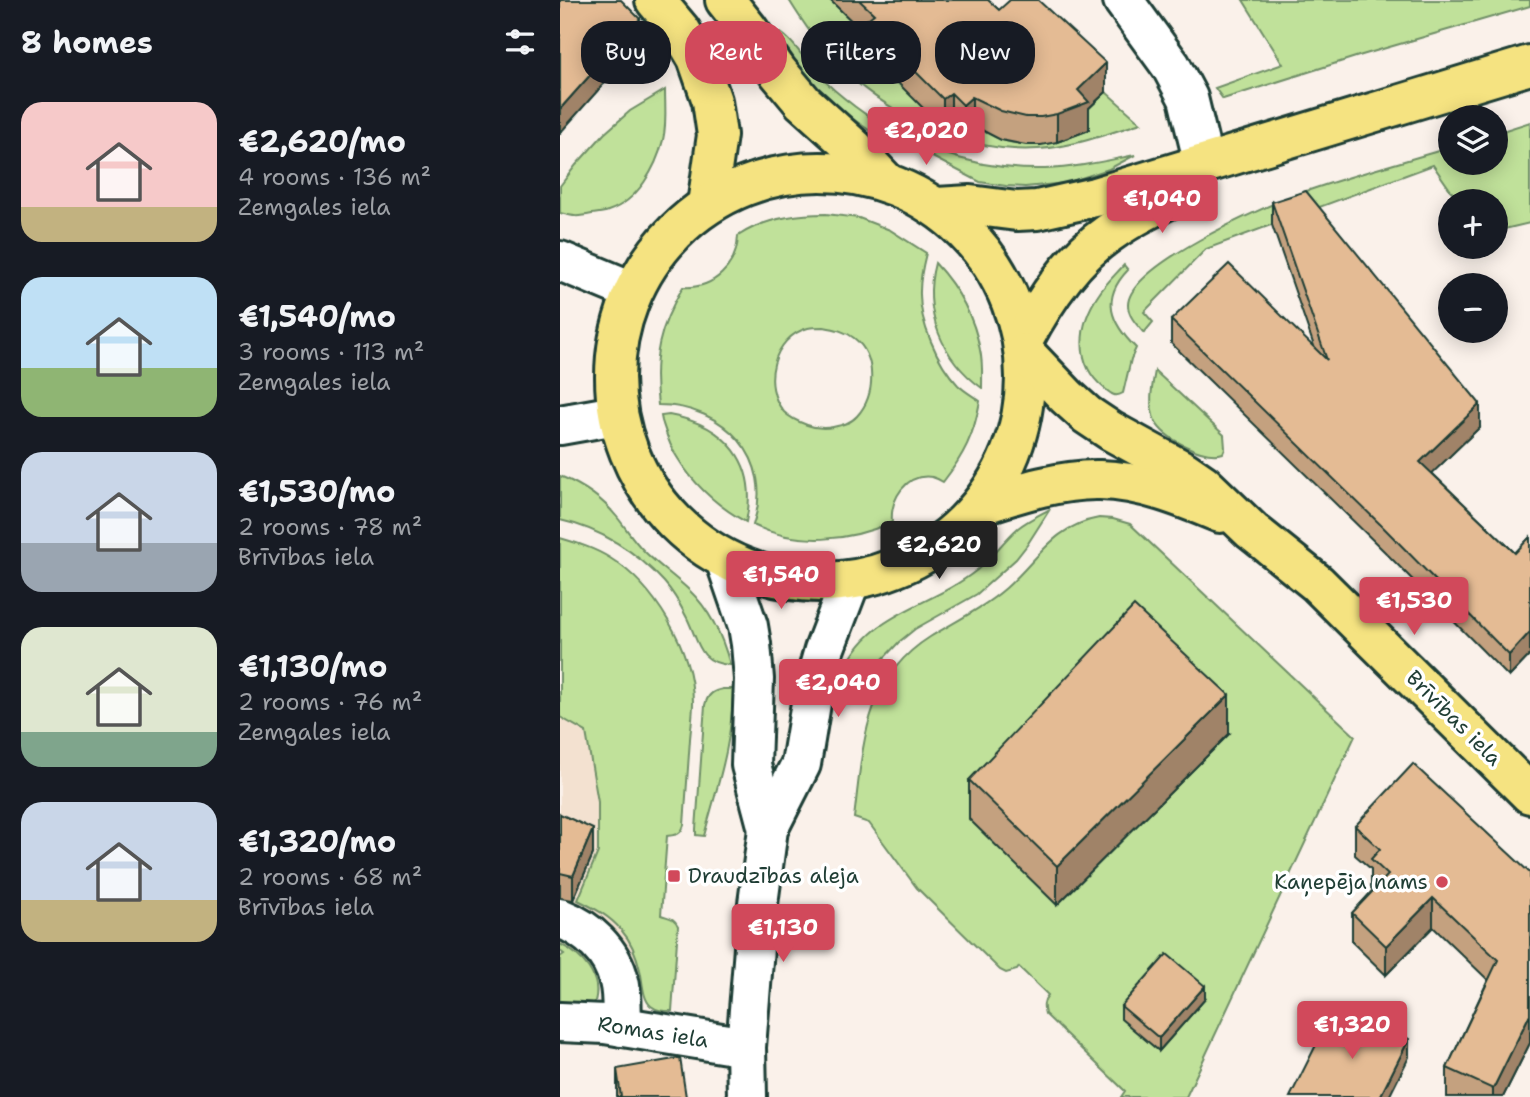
<!DOCTYPE html>
<meta charset="utf-8">
<style>
:root{--surface:#171b24;--page:#242831;--text:#f1f3f6;--muted:#9ea1a6;--accent:#d1495b}
body{margin:0;font-family:"Shantell Sans",sans-serif;background:var(--page);color:var(--text);height:100vh;display:flex;flex-direction:column;font-size:26px;white-space:nowrap}
*{box-sizing:border-box;margin:0}
p{font-size:23px;color:var(--muted)}
.icon{flex:none;width:38px;height:38px;fill:none;stroke:currentColor;stroke-width:2;stroke-linecap:round;stroke-linejoin:round}
.map{position:relative;flex:1;overflow:hidden}
.side{display:flex;flex-direction:column;background:var(--surface);width:560px}
.side>*{flex:none}
.hud{position:absolute;left:21px;top:21px;width:665px;height:63px;display:flex;gap:14px}
.buttons{position:absolute;left:878px;top:105px;display:grid;gap:14px}
.buttons a{display:grid;place-items:center;width:70px;height:70px;border-radius:50%;background:var(--surface);box-shadow:0 4px 18px #0003;font-size:35px}
.price{position:absolute;translate:-50% -60px;padding:0 16px;border-radius:7px;background:var(--accent);color:#fff;font-size:23px;line-height:46px;filter:drop-shadow(0 2px 4px #0008)}
.price::after{content:'';position:absolute;left:50%;top:42px;width:21px;height:16px;margin-left:-10px;background:inherit;clip-path:polygon(0 0,100% 0,50% 100%)}
.price.selected{background:#222;color:#fff}
ul{padding:0;list-style:none}
li{display:flex;align-items:center;gap:21px;height:175px;padding:0 21px}
li span{display:grid;place-items:center;flex:none;width:196px;height:140px;border-radius:21px;color:#555}
li>.icon{margin-inline-start:auto}
span .icon{width:84px;height:84px;fill:#fffc;stroke-width:1}
li b{font-size:30px}
h2{display:flex;justify-content:space-between;align-items:center;height:84px;padding:0 21px;font-size:30px}
.pill{padding:0 24px;border-radius:28px;background:var(--surface);box-shadow:0 4px 18px #0003;font-size:24px;line-height:63px}
.pill.selected{background:var(--accent);color:#fff}
main{display:flex;flex:1;min-height:0}
.map>svg:first-child{display:block}
.built{fill:#f3e1d0}
.green{fill:#c0e19a;stroke:#708f67;stroke-width:2;fill-rule:evenodd}
.lines{fill:none;stroke-linecap:round;stroke-linejoin:round}
.minor-casing{stroke:#1f3d34;stroke-width:44}
.major-casing{stroke:#1f3d34;stroke-width:44}
.minor{stroke:#fff;stroke-width:38}
.major{stroke:#f5e381;stroke-width:38}
.wall{fill:#c4a17f;stroke:#1f3d34;stroke-width:2}
.shaded-wall{fill:#a08368;stroke:#1f3d34;stroke-width:2}
.building{fill:#e4bb94;stroke:#1f3d34;stroke-width:2}
.poi-dot{fill:#d1495b;stroke:#fff;stroke-width:2.5}
.labels{text-anchor:middle;stroke-width:7;stroke-linejoin:round;paint-order:stroke}
.street-label{font-size:21px;fill:#1f3d34;stroke:#fff}
.poi-label{font-size:21px;fill:#1f3d34;stroke:#fff;text-anchor:start}
</style>
<main>
<section class="side">
<h2>8 homes<svg class="icon" aria-label="filters" viewBox="0 0 24 24"><path d="M4 7h16M4 17h16"/><circle cx="9" cy="7" r="2"/><circle cx="15" cy="17" r="2"/></svg></h2>
<ul>
<li><span style="background:linear-gradient(#f6c9c9 75%,#c2b280 0)"><svg class="icon" aria-label="home" viewBox="0 0 24 24"><path d="M3 11l9-7 9 7M6 9v11h12V9"/></svg></span><div><b>€2,620/mo</b><p>4 rooms · 136 m²</p><p>Zemgales iela</p></div></li>
<li><span style="background:linear-gradient(#bfe0f5 65%,#8fb573 0)"><svg class="icon" aria-label="home" viewBox="0 0 24 24"><path d="M3 11l9-7 9 7M6 9v11h12V9"/></svg></span><div><b>€1,540/mo</b><p>3 rooms · 113 m²</p><p>Zemgales iela</p></div></li>
<li><span style="background:linear-gradient(#c9d6e8 65%,#9aa5b1 0)"><svg class="icon" aria-label="home" viewBox="0 0 24 24"><path d="M3 11l9-7 9 7M6 9v11h12V9"/></svg></span><div><b>€1,530/mo</b><p>2 rooms · 78 m²</p><p>Brīvības iela</p></div></li>
<li><span style="background:linear-gradient(#dfe7d0 75%,#7fa58c 0)"><svg class="icon" aria-label="home" viewBox="0 0 24 24"><path d="M3 11l9-7 9 7M6 9v11h12V9"/></svg></span><div><b>€1,130/mo</b><p>2 rooms · 76 m²</p><p>Zemgales iela</p></div></li>
<li><span style="background:linear-gradient(#c9d6e8 70%,#c2b280 0)"><svg class="icon" aria-label="home" viewBox="0 0 24 24"><path d="M3 11l9-7 9 7M6 9v11h12V9"/></svg></span><div><b>€1,320/mo</b><p>2 rooms · 68 m²</p><p>Brīvības iela</p></div></li>
</ul>
</section>
<div class="map">
<svg width="970" height="1097" viewBox="0 0 970 1097">
<rect width="100%" height="100%" fill="#faf1ea"/>
<filter id="ink" filterUnits="userSpaceOnUse"><feTurbulence type="fractalNoise" baseFrequency=".0143" numOctaves="2"/><feDisplacementMap in="SourceGraphic" scale="14" xChannelSelector="R" yChannelSelector="G"/><feConvolveMatrix kernelMatrix="1 2 1 2 8 2 1 2 1" color-interpolation-filters="sRGB"/></filter>
<g filter="url(#ink)">
<polygon class="built" points="0,560 107,1001 0,951"/>
<g class="green">
<path d="M229,0H270L312,41L383,128L391,121L403,133L415,123C440,148 480,149 511,137L518,119L546,92L581,123C547,134 513,147 478,149C405,154 322,112 273,60C256,42 242,21 229,0Z"/>
<polygon points="683,0 970,0 970,6 802,55 663,99 655,88 723,64"/>
<path d="M221,33C232,40 238,51 246,60C257,74 270,87 284,98C340,144 412,171 485,169C515,168 545,161 575,155L549,169L506,183L465,187L446,186L420,182L357,149L309,130L293,119L264,97L235,66L214,34Z"/>
<path d="M105,90C105,106 107,124 103,140C96,168 78,201 48,211C43,213 37,213 32,214C17,217 15,217 0,213V186L16,165L44,134L70,111Z"/>
<path d="M970,122V223L936,231V201H898L873,165L646,249L584,312L593,322L584,333C577,325 568,316 568,305C568,266 703,207 738,194C788,176 840,163 891,147V163H936V133Z"/>
<path d="M266,214L299,218L330,230L366,253C363,265 360,278 360,291C359,321 377,363 398,385C404,391 413,396 420,401C414,435 404,455 383,482C380,480 376,478 372,477C346,473 330,499 332,522C288,542 237,546 193,525C216,459 164,405 98,405C92,358 99,327 123,287C154,289 177,266 178,236C203,219 236,214 266,214ZM264,327C275,329 285,331 294,338C317,356 316,395 297,416C291,423 282,425 273,427C264,429 255,428 247,425C239,422 230,418 224,412C201,385 213,337 248,328C253,327 259,327 264,327Z"/>
<path d="M375,263C398,288 414,316 420,350C423,362 422,376 422,388C382,359 362,312 375,263Z"/>
<path d="M564,265L568,270C540,299 551,323 576,348L571,359L563,393C555,398 551,394 544,388C514,364 518,324 539,294C546,283 556,274 564,265Z"/>
<path d="M595,371L664,435L665,448L663,453C644,459 604,439 595,421C588,405 592,387 595,371Z"/>
<path d="M109,415C166,425 199,463 186,522C157,506 134,485 117,457C110,447 106,433 102,421L101,416Z"/>
<path d="M0,476C22,485 42,498 57,517C66,528 73,540 84,551C98,565 114,576 129,590C150,610 163,638 170,665C138,663 139,642 127,618C121,606 114,593 104,582C77,552 41,529 0,520Z"/>
<path d="M490,509L467,545L456,559L417,594L355,629L339,642L307,676L299,679L281,677C308,610 367,610 417,570C432,558 443,541 458,528C468,520 479,515 490,509Z"/>
<path d="M539,518L553,519L570,524L795,736L626,1097H561L565,1091L485,1014C483,1006 483,1001 488,995L459,967L457,970L446,973L440,970L357,888L309,823L294,818C303,749 303,679 370,637C396,621 423,608 446,588C478,560 493,526 539,518Z"/>
<path d="M0,538C17,543 34,548 50,558C94,585 133,649 133,702C133,714 131,727 130,739C128,768 126,797 124,825C121,835 116,835 107,836L101,915C109,918 114,917 118,926L112,1011C104,1011 97,1011 91,1006C82,998 83,981 80,970C77,957 71,941 62,931C50,916 34,908 18,900L38,852V802L26,732L0,717Z"/>
<path d="M163,689H173C173,741 157,787 144,836L136,835V829L145,705C148,694 153,691 163,689Z"/>
<path d="M0,944C21,954 44,978 34,1004L30,1006H0V957L4,954L0,951Z"/>
</g>
<g class="lines">
<defs>
<g id="minor">
<polyline points="563,0 611,66 628,98 644,164"/>
<polyline points="0,261 72,291"/>
<polyline points="0,425 56,415"/>
<polyline points="166,562 188,626 191,644 194,679 191,765 208,829"/>
<path d="M0,918C28,929 52,951 59,981C63,995 61,1012 62,1027"/>
<polyline points="0,1022 45,1024 186,1047"/>
<polyline points="187,1097 186,1047 197,911 208,829 241,764 254,685 264,650 290,582"/>
</g>
<g id="major">
<polyline points="95,0 121,31 137,58 152,101 157,135 147,205"/>
<polyline points="165,0 188,29 218,72 243,102 294,148 327,183"/>
<circle cx="260" cy="377" r="205"/>
<polyline points="377,207 410,205 457,211 477,210 535,197 970,65"/>
<path d="M463,341C484,301 511,259 549,233C576,214 605,201 634,187"/>
<polyline points="465,353 507,397 527,415 551,431 624,471 643,484 692,531 757,583 970,794"/>
<path d="M424,504C460,492 502,479 540,480C582,481 622,497 660,513"/>
</g>
</defs>
<use href="#minor" class="minor-casing"/>
<use href="#major" class="major-casing"/>
<use href="#minor" class="minor"/>
<use href="#major" class="major"/>
</g>
<g class="wall">
<polygon points="270,0 428,0 439,10 546,92 529,108 529,130 497,142 481,145 466,145 441,140 412,125 403,133 391,121 383,128 305,50 305,34"/>
<polygon points="712,202 920,427 872,473 955,553 970,537 970,655 949,677 824,551 611,343 611,320 755,349 712,225"/>
<polygon points="669,734 497,905 409,819 409,780"/>
<polygon points="0,814 33,854 13,900 0,898"/>
<polygon points="795,826 970,873 970,1043 943,1097 887,1097 887,1068 928,980 873,927 826,975 792,942 792,913 813,890 811,888 811,869 795,855"/>
<polygon points="645,999 599,1051 561,1019 561,1006"/>
<polygon points="57,1069 126,1097 57,1097"/>
</g>
<g class="shaded-wall">
<polygon points="80,19 80,43 0,133 0,109"/>
<polygon points="546,63 546,92 529,108 529,130 497,142 497,114 518,90"/>
<polygon points="391,93 391,121 383,128 383,99"/>
<polygon points="412,97 412,125 403,133 403,105"/>
<polygon points="920,404 920,427 860,485 860,462"/>
<polygon points="970,632 970,655 949,677 949,655"/>
<polygon points="669,695 669,734 497,905 497,866"/>
<polygon points="33,829 33,854 13,900 13,876"/>
<polygon points="873,898 873,927 826,975 826,946"/>
<polygon points="645,986 645,999 599,1051 599,1038"/>
<polygon points="970,1014 970,1043 943,1097 933,1097 933,1089"/>
<polygon points="849,1039 849,1057 829,1097 820,1097"/>
</g>
<g class="building">
<polygon points="0,0 61,0 80,19 0,109"/>
<polygon points="299,0 428,0 439,10 450,0 478,0 546,63 518,90 529,102 497,114 481,117 466,117 441,111 412,97 403,105 391,93 383,99 305,21 314,14"/>
<polygon points="746,191 920,404 860,462 955,553 970,537 970,632 949,655 824,528 611,320 669,264 767,360 712,202"/>
<polygon points="574,606 669,695 497,866 409,780"/>
<polygon points="853,764 970,873 970,1014 933,1089 887,1068 938,960 873,898 826,946 792,913 828,875 811,859 820,849 795,826"/>
<polygon points="0,814 33,829 13,876 0,873"/>
<polygon points="607,954 645,986 599,1038 561,1006"/>
<polygon points="792,1010 849,1039 820,1097 730,1097 764,1029 779,1036"/>
<polygon points="120,1058 126,1097 61,1097 57,1069"/>
</g>
</g>
<g class="poi-dot">
<rect x="107" y="869" width="14" height="14" rx="3.5"/>
<circle cx="882" cy="882" r="7"/>
</g>
<g class="labels">
<g class="street-label">
<text transform="translate(894 718) rotate(45)" y="7">Brīvības iela</text>
<text transform="translate(93 1032) rotate(9)" y="7">Romas iela</text>
</g>
<g class="poi-label">
<text x="128" y="883">Draudzības aleja</text>
<text x="868" y="889" text-anchor="end">Kaņepēja nams</text>
</g>
</g>
</svg>
<div class="buttons">
<a><svg class="icon" aria-label="layers" viewBox="0 0 24 24"><path d="M12 4l9 5-9 5-9-5zM3 14l9 5 9-5"/></svg></a>
<a>+</a>
<a>−</a>
</div>
<b class="price" style="left:366px;top:167px">€2,020</b>
<b class="price" style="left:602px;top:235px">€1,040</b>
<b class="price selected" style="left:379px;top:581px">€2,620</b>
<b class="price" style="left:221px;top:611px">€1,540</b>
<b class="price" style="left:854px;top:637px">€1,530</b>
<b class="price" style="left:278px;top:719px">€2,040</b>
<b class="price" style="left:223px;top:964px">€1,130</b>
<b class="price" style="left:792px;top:1061px">€1,320</b>
<div class="hud">
<a class="pill">Buy</a>
<a class="pill selected">Rent</a>
<a class="pill">Filters</a>
<a class="pill">New</a>
</div>
</div>
</main>
